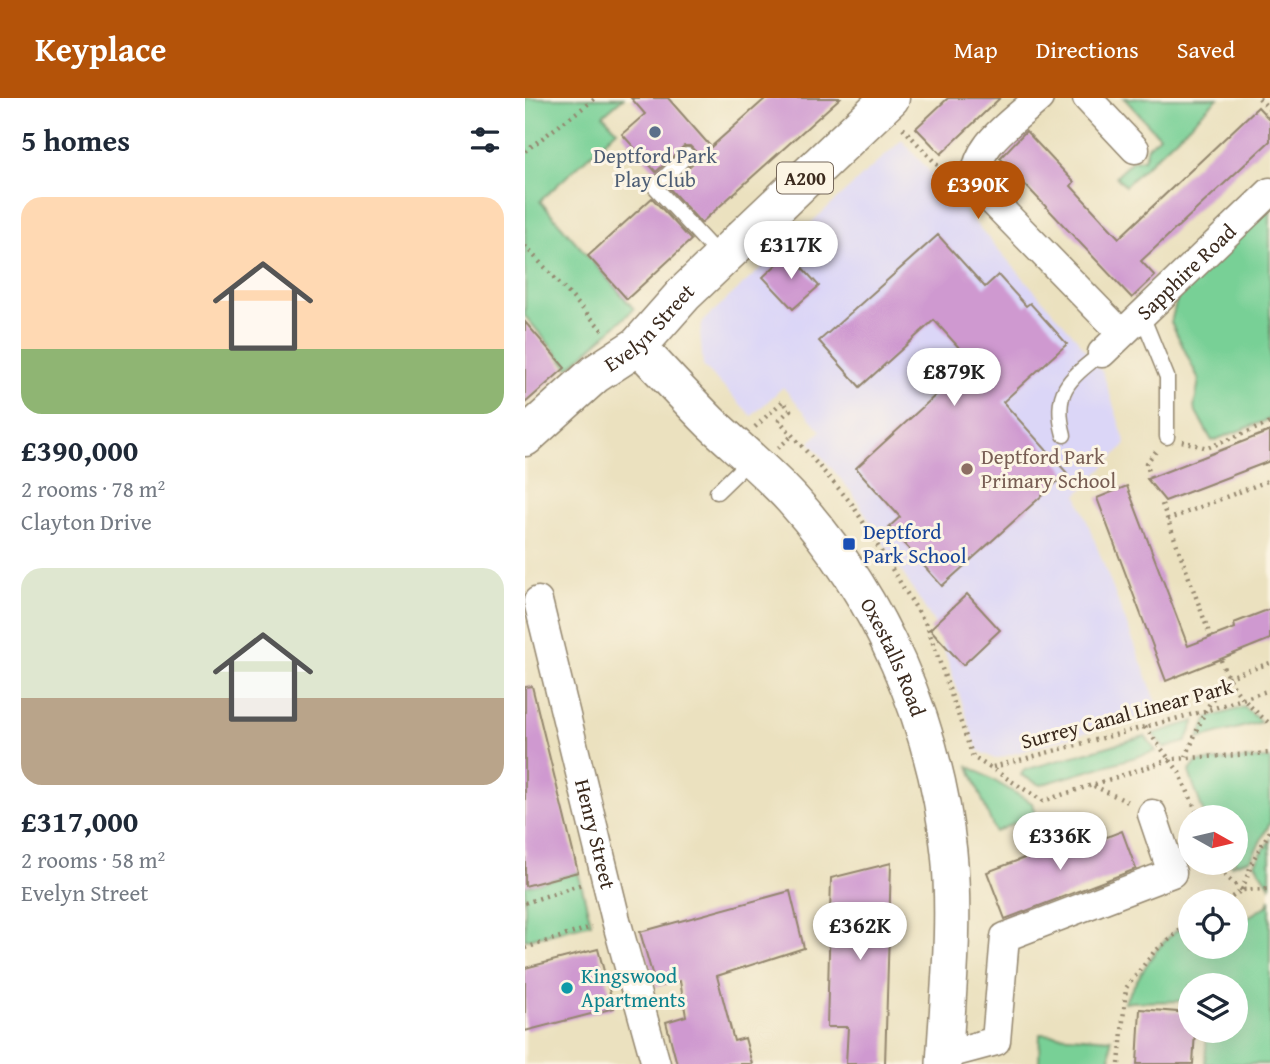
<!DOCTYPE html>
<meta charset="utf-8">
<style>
:root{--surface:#fff;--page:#f6f6f7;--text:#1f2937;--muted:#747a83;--accent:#b45309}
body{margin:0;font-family:"Gentium Book Plus",serif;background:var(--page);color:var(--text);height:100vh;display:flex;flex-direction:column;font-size:26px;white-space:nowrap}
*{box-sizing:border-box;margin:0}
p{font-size:23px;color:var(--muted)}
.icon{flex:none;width:38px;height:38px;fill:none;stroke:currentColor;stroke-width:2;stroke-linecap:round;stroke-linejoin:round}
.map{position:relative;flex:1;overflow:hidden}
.sheet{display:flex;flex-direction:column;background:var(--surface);width:525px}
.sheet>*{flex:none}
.needle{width:46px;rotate:98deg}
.controls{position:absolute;left:653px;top:707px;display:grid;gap:14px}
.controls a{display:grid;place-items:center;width:70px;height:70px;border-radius:50%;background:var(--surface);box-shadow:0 7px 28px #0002;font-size:35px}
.price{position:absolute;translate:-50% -60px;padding:0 16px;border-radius:24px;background:#fff;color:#222;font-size:23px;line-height:46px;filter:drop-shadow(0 2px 4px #0008)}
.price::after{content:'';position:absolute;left:50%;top:42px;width:21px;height:16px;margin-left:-10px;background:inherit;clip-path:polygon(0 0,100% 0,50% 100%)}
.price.selected{background:var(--accent);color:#fff}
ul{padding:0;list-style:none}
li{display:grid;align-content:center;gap:14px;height:371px;padding:0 21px}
li span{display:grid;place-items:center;height:217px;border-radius:21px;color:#555}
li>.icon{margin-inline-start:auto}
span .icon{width:126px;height:126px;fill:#fffc;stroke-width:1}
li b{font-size:30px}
h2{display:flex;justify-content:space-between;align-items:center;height:84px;padding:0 21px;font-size:30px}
header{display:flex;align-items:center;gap:42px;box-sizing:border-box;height:98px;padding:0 35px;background:var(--accent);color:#fff}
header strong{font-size:33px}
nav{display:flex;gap:38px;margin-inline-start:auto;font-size:24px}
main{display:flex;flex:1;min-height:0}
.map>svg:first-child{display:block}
.built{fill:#dbd6f7}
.green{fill:#78d096;stroke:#5a7d5a;stroke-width:2}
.building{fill:#cf99d0}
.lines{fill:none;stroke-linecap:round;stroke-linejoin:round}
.service-casing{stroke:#93866e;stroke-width:17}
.minor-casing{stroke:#93866e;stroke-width:31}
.tertiary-casing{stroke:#93866e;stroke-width:38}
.primary-casing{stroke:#93866e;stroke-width:41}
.path{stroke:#93866e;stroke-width:4.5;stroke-dasharray:2 5;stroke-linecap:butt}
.service{stroke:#fff;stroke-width:14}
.minor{stroke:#fff;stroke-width:28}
.tertiary{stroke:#fff;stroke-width:35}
.primary{stroke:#fff;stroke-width:38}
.service-dot{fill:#5c6f8a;stroke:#fcf5e5;stroke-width:2.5}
.education-dot{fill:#8d6e63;stroke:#fcf5e5;stroke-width:2.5}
.transit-dot{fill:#1a4fb4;stroke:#fcf5e5;stroke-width:2.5}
.culture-dot{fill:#0f9aa8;stroke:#fcf5e5;stroke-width:2.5}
.labels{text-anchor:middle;stroke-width:6;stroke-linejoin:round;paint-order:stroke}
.shield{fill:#fcf5e5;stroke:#75675a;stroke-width:2}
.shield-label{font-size:19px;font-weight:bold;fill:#3b2a1e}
.service-label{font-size:21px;fill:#4e5e75;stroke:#fcf5e5}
.street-label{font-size:21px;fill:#3b2a1e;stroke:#fcf5e5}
.education-label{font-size:21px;fill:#785e54;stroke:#fcf5e5;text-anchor:start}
.transit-label{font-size:21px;fill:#164399;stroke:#fcf5e5;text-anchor:start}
.culture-label{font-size:21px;fill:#0d838f;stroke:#fcf5e5;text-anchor:start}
</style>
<header>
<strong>Keyplace</strong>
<nav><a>Map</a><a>Directions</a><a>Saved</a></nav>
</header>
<main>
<section class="sheet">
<h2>5 homes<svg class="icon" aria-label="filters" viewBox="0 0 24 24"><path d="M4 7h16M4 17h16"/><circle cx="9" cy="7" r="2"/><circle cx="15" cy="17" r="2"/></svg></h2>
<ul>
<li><span style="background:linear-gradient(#ffd9b3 70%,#8fb573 0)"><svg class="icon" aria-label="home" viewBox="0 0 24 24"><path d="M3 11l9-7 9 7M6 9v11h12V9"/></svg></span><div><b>£390,000</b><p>2 rooms · 78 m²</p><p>Clayton Drive</p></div></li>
<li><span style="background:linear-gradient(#dfe7d0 60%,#b9a48a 0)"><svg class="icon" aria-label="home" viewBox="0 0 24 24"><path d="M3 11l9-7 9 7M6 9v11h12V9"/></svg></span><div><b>£317,000</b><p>2 rooms · 58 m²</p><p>Evelyn Street</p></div></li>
</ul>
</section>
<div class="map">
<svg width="745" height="966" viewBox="0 0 745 966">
<rect width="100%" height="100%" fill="#fcf5e5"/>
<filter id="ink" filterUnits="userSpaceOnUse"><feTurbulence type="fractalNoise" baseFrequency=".0143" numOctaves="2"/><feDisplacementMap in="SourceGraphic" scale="14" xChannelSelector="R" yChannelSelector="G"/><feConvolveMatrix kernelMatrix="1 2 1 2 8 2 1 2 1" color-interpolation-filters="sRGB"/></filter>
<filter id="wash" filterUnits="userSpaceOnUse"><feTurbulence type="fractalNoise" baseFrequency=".00686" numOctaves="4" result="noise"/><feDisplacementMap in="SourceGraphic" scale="28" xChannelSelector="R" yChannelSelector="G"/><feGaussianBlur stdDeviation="1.57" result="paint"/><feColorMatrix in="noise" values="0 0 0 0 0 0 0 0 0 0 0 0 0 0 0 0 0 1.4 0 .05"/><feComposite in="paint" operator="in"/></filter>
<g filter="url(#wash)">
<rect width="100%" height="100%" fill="#ebe1bf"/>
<polygon class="built" points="377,42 553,242 578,275 601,346 552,397 635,613 470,661 453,652 411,528 328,396 285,344 296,333 258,289 227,318 178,268 175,235 178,223"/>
<g class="green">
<polygon points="0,0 98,0 78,17 92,32 15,103 109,211 44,270 0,218"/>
<polygon points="599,0 693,0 600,88 591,78 607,63 619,61 623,49 634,38"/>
<polygon points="745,108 745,321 687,343 669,310 674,282 646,224 653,197"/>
<polygon points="719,609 736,624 673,641 683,620"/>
<polygon points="670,623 661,644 639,650 628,636"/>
<polygon points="620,638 631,653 515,687 496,677 499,672"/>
<polygon points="723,661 745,661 745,725 726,761 706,767 705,765 710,765 710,719 680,719 664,674 672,664"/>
<polygon points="444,668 507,705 510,716 470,734"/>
<polygon points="745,742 745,788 730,765"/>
<polygon points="53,774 66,825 0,842 0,788"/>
<path d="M745,801V966H680L682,933H710V887H665V903L599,904C617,875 633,840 665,824V849H710L711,826L743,807Z"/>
<polygon points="515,936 586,941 585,966 514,966"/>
</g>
<g id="blocks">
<g class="building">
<polygon points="106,0 143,0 186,49 241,0 315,0 176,125 143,89 169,64 171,54 165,48 159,48 131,74 97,36 120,16"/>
<polygon points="423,0 475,0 416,56 391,30"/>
<polygon points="733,9 745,22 745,43 616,163 630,178 607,200 475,60 501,33 549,84 546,88 594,140"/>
<polygon points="127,100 166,142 102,201 63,158"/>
<polygon points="413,137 460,189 473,177 501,208 505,205 542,246 478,304 542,375 417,488 364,429 375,419 331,370 447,264 409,222 335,289 294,243"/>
<polygon points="264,155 294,188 268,211 238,179"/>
<polygon points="0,224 40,270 0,305"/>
<polygon points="745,333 745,363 640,403 622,381"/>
<polygon points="602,388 663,548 710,530 709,525 745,511 745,541 641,583 572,400"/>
<polygon points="442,496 475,532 438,567 405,531"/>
<polygon points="7,588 53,774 0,788 0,589"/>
<polygon points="571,733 574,742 597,733 611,771 480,821 462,774"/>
<polygon points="366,765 360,966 321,966 323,929 302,929 306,780"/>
<polygon points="265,793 279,850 192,878 209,943 220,940 227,966 152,966 141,924 161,918 155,883 131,889 115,834"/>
<polygon points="73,851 89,910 0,933 0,870"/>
<polygon points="615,911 665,915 665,933 670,933 668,966 612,966"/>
</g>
</g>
</g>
<g filter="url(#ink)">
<use href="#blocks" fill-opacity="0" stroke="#93866e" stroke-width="2"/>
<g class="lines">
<defs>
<g id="service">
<polyline points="162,57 130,89 195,159"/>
<polyline points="616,215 642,279 642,339"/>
<path d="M539,337C527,293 544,281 577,255"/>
<polyline points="192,394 225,362"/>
</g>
<g id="minor">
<path d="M514,0C489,23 444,50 452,87L596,235"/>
<polyline points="562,0 610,51"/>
<path id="s1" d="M577,255L745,94"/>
<path id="s2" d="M13,503L91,822L131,966"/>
<polyline points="419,957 471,943 480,839 647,775 627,716"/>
</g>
<g id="tertiary">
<path id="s3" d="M113,248C137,274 161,300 186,325C213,350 242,374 267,401C355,498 410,624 424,754C431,824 423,896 419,966"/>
</g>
<g id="primary">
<path id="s4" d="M0,339L70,276L113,248L159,196L365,0"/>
</g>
</defs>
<use href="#service" class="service-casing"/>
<use href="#minor" class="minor-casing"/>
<use href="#tertiary" class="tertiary-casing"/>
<use href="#primary" class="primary-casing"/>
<g class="path">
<polyline points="734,0 745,12"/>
<polyline points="378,30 427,83"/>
<polyline points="0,53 71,0"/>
<polyline points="0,148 80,235"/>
<polyline points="230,329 258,303 265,312 254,322 327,406 402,528 448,659 518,703 647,661 745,655"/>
<polyline points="657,343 682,350 745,325"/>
<polyline points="253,350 268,337"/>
<polyline points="626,379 621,365 633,351"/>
<polyline points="637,406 686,540"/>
<polyline points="642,422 745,382"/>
<path d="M696,562C704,590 723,607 745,626"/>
<polyline points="620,629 654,674 674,719"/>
<polyline points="661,659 680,613 701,580 745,565"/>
<polyline points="468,669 680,613 745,592"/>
<polyline points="569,688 605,705"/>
<polyline points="692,765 697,775 717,792"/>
<polyline points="717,792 728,762 745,733"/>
<polyline points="701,803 717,792 745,791"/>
<polyline points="0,805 57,786"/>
<polyline points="0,850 67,829"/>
<polyline points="594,966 601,890 629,854 665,824"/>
</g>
<use href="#service" class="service"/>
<use href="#minor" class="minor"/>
<use href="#tertiary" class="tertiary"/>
<use href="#primary" class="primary"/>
</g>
</g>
<circle class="service-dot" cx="130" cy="34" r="7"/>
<circle class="education-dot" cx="442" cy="371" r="7"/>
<rect class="transit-dot" x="317" y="439" width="14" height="14" rx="3.5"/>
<circle class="culture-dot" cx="42" cy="890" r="7"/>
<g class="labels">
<rect class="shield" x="252" y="64.5" width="56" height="31" rx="5"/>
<g class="shield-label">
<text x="280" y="87">A200</text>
</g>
<g class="service-label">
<text x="130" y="65">Deptford Park<tspan x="130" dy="24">Play Club</tspan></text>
</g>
<g class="street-label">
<text dy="7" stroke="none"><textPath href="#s1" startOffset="117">Sapphire Road</textPath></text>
<text dy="7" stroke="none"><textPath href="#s4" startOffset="166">Evelyn Street</textPath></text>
<text dy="7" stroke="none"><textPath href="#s3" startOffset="406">Oxestalls Road</textPath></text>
<text transform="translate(602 616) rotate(-15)" y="7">Surrey Canal Linear Park</text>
<text dy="7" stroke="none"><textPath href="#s2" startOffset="240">Henry Street</textPath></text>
</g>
<g class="education-label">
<text x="456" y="366">Deptford Park<tspan x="456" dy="24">Primary School</tspan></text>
</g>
<g class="transit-label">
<text x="338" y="441">Deptford<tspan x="338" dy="24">Park School</tspan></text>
</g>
<g class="culture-label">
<text x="56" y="885">Kingswood<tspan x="56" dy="24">Apartments</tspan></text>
</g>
</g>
</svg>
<div class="controls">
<a><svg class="needle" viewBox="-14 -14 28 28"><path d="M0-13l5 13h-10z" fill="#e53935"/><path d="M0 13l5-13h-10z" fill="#747a83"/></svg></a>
<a><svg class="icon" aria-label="locate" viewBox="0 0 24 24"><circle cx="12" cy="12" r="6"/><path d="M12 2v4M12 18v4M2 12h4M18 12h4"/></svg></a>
<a><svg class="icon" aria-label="layers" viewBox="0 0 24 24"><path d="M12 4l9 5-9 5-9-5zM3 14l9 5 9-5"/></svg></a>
</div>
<b class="price selected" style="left:453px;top:123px">£390K</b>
<b class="price" style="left:266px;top:183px">£317K</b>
<b class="price" style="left:429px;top:310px">£879K</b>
<b class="price" style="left:535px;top:774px">£336K</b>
<b class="price" style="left:335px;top:864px">£362K</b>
</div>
</main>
